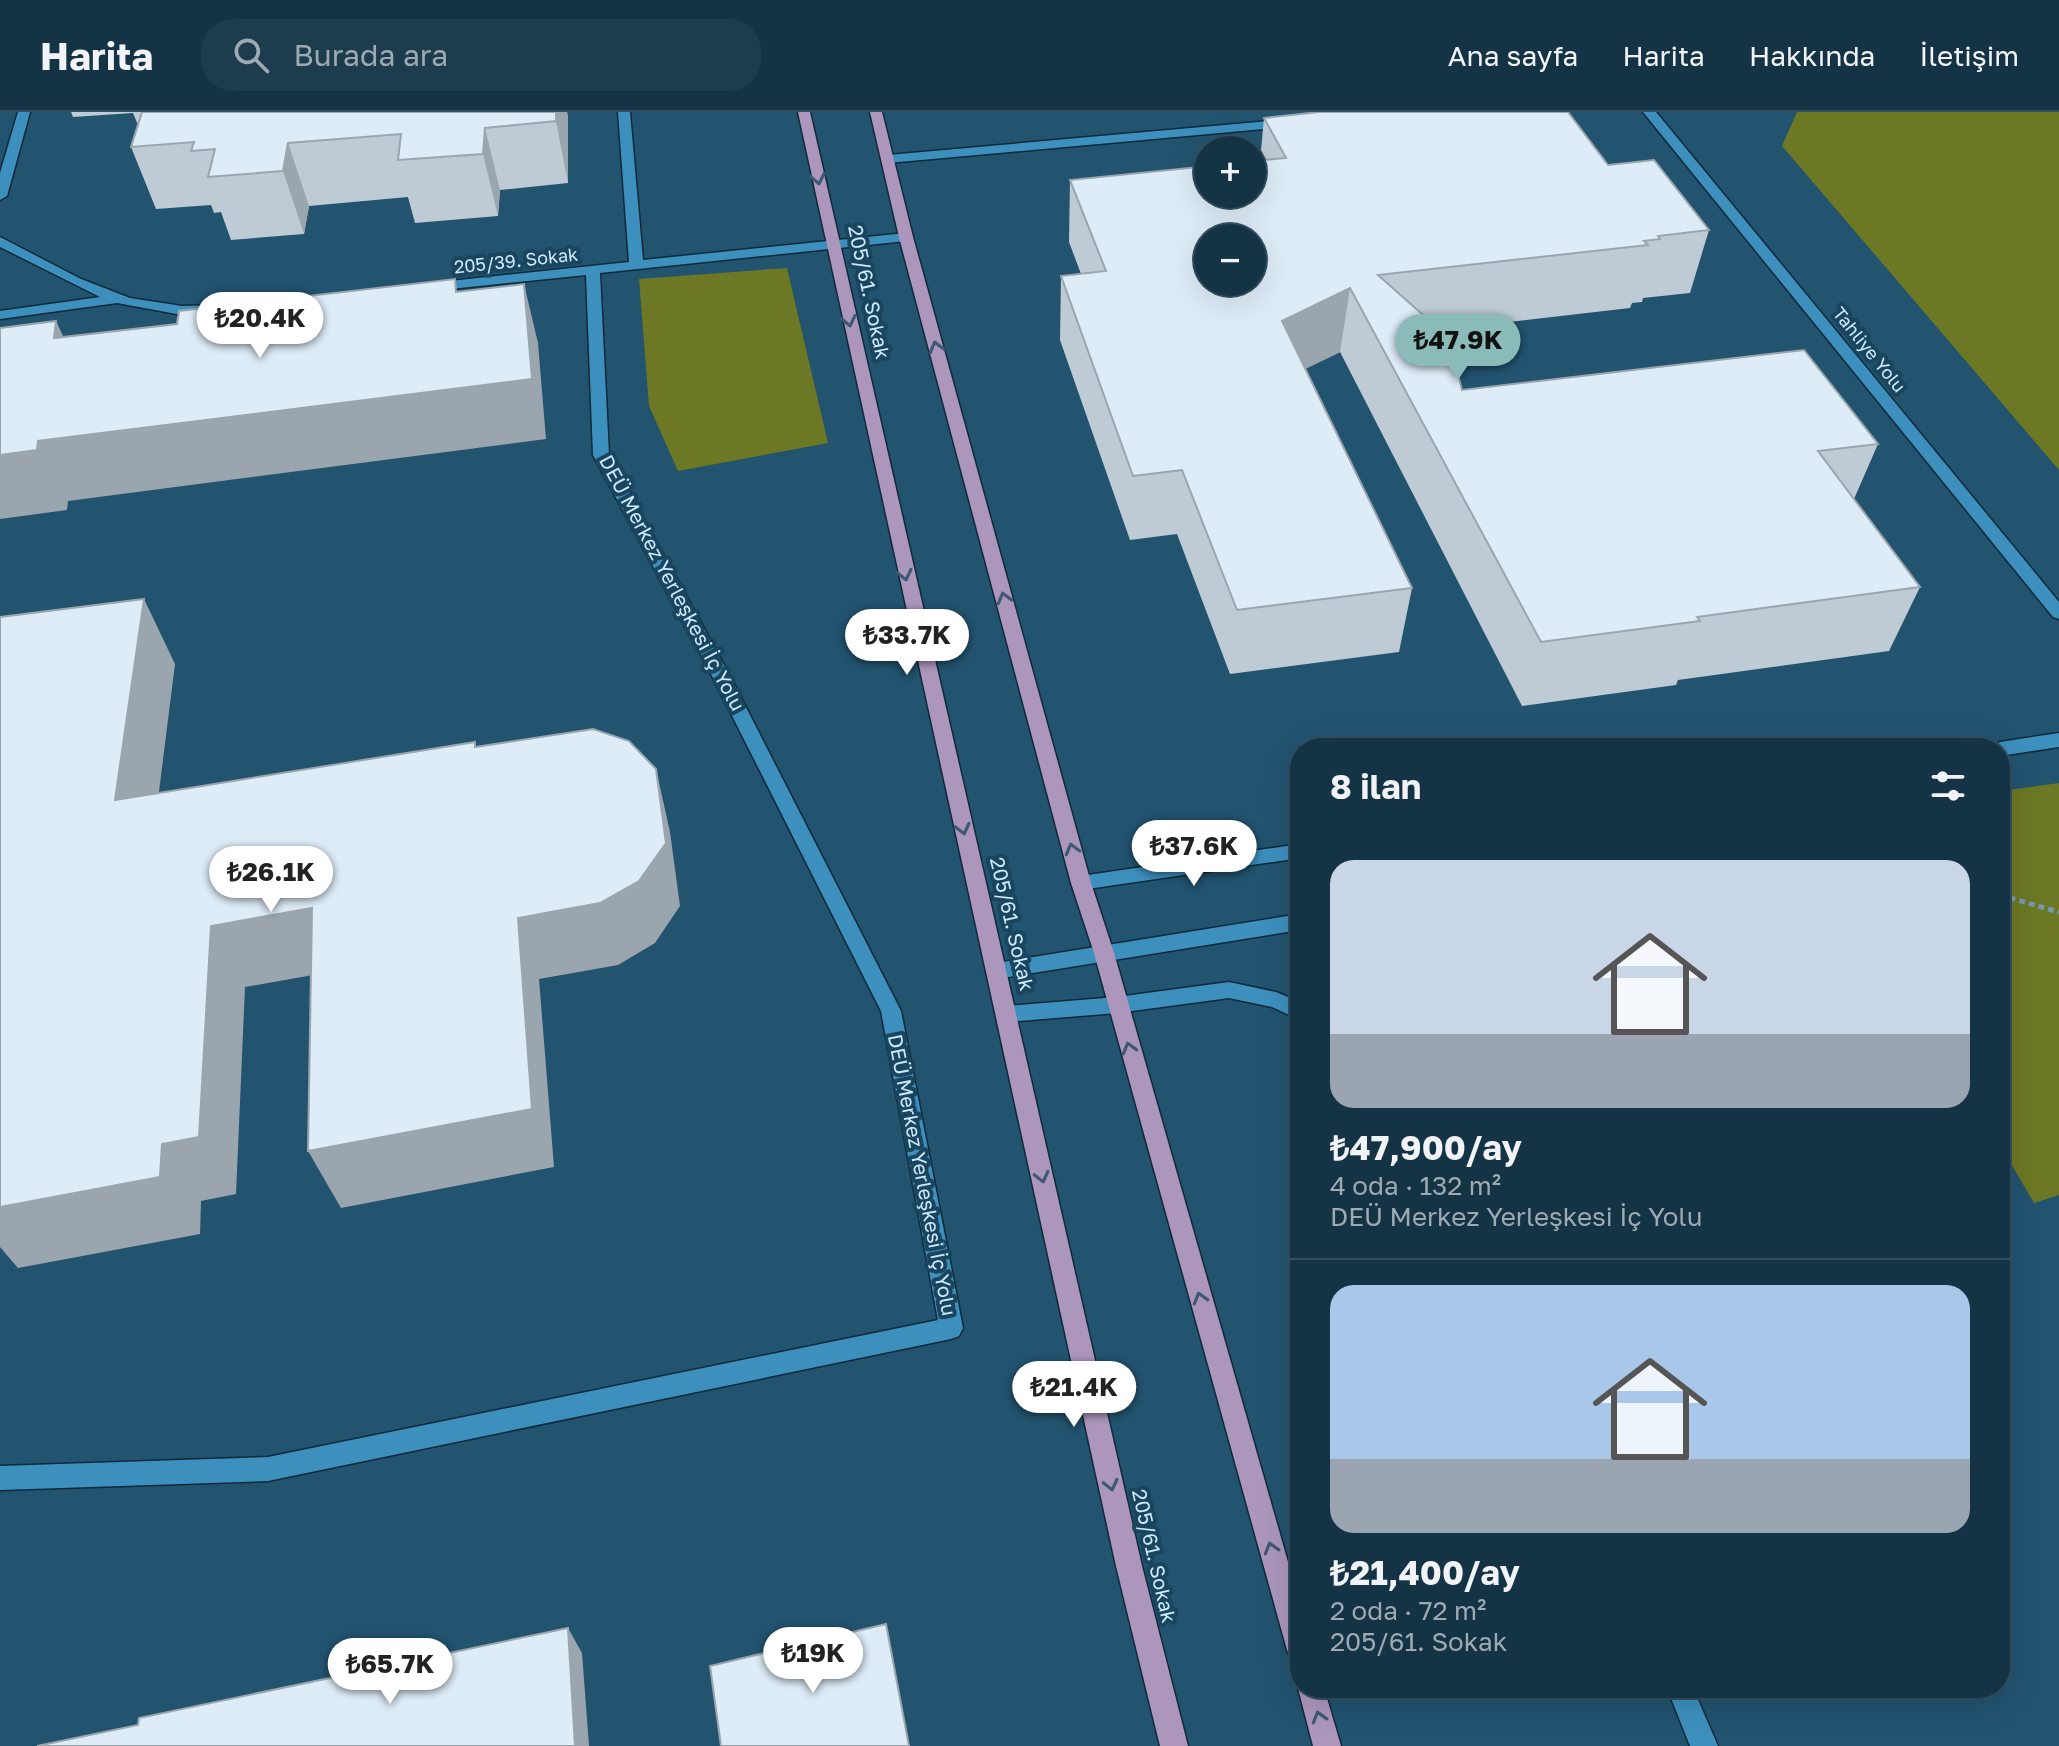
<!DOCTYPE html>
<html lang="tr">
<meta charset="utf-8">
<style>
:root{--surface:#143446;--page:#1d3c4d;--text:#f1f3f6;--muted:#9daab3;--line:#334f5f;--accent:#8bbbb9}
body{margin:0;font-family:"Golos Text",sans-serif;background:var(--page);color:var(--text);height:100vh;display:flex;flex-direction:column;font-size:30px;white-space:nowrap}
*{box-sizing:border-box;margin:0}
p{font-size:26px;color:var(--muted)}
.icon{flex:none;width:44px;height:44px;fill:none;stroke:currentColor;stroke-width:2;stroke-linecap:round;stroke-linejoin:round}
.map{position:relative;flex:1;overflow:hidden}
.sheet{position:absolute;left:1290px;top:626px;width:720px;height:960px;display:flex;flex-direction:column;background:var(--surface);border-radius:32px;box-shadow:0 8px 32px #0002,0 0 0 2px var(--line)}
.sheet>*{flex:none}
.fabs{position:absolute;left:1194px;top:24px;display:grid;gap:16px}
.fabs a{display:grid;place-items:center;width:72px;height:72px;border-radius:50%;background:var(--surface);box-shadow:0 8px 32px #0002,0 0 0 2px var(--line);font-size:40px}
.price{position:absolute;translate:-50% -68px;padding:0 18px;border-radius:28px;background:#fff;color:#222;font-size:26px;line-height:52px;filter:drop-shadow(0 2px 4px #0008)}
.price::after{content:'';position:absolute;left:50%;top:48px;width:24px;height:18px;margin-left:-12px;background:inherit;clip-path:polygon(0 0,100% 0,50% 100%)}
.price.on{background:var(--accent);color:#111}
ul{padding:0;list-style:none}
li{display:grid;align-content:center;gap:16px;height:424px;padding:0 40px}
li+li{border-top:2px solid var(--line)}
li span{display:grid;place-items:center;height:248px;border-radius:24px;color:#555}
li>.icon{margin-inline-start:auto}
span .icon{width:144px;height:144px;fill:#fffc;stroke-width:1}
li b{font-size:34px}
h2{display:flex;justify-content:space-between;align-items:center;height:96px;padding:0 40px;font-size:34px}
header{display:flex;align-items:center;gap:48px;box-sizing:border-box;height:112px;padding:0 40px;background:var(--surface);border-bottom:2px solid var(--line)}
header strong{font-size:38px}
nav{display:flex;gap:44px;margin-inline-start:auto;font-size:28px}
.search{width:560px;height:72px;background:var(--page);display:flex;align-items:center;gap:20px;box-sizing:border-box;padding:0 28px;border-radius:32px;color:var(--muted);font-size:30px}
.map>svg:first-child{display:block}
.built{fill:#22536f;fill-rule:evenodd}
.forest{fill:#6c7823}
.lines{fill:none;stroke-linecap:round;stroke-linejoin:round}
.minor-casing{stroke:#102a39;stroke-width:3}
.major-casing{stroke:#102a39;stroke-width:3}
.path{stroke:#7499af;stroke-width:5;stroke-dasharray:6 4;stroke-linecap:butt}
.minor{fill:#3d8fbe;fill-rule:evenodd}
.major{fill:#ac96bc;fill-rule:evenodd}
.wall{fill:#becbd4}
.shaded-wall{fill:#9ba5ad}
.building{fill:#ddecf7;stroke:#9ba5ad;stroke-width:2;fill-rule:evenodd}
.oneway{stroke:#3e5976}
.labels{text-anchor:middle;stroke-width:8;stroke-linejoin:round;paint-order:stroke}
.far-street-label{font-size:18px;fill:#cceafe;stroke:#1a455e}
.street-label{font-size:20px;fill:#cceafe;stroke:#1a455e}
</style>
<header>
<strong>Harita</strong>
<div class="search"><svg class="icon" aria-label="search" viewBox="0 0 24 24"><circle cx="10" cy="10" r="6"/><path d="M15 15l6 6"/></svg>Burada ara</div>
<nav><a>Ana sayfa</a><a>Harita</a><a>Hakkında</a><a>İletişim</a></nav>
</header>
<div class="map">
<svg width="2059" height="1634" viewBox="0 0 2059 1634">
<rect width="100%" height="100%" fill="#1a455e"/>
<path class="built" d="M0,0H2059V1634H0ZM1208,38H1252V82H1208ZM1208,126H1252V170H1208ZM1300,636H2000V1576H1300Z"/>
<g class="forest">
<polygon points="1797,0 2059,0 2059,358 1782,34"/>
<polygon points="787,156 828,331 678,359 649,294 639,167"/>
<polygon points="2059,671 2059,1083 2034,1091 2000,1033 2000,679"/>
</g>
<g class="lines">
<defs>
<g id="minor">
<polygon points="18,0 30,0 7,84 0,88 0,61"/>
<polygon points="618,0 630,0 643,148 906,121 913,125 906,129 600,161 609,343 729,562 901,899 963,1216 959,1224 951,1227 268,1369 0,1378 0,1354 268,1345 938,1208 881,899 711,562 593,343 586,163 431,179 424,175 431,171 629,150"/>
<polygon points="1643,0 1656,0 2059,490 2059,507 2053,505"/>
<polygon points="1291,7 1297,11 1296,14 888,51 881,47 888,43"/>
<polygon points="0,125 81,167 130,186 182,194 213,193 220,197 213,201 182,203 117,191 0,207 0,199 100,185 0,135"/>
<polygon points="2059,621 2059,635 2000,644 2000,636 1991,636 2000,630"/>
<polygon points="1300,732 1300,746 1081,778 1074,776 1071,771 1074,766 1081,764"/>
<polygon points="1300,802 1300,818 996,867 989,865 986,859 989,853 996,851"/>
<polygon points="1229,870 1276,880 1300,890 1300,908 1272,895 1229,886 1117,901 1006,910 999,908 996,902 999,896 1006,894 1117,885"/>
<polygon points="1667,1576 1693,1576 1718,1634 1690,1634"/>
</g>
<g id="major">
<polygon points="798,0 810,0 1142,1454 1188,1634 1160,1634 1116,1454"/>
<polygon points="870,0 882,0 913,125 1091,771 1114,841 1300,1492 1300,1551 1291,1547 1287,1538 1094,841 1071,771 899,125"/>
<polygon points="1300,1570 1300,1576 1324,1576 1341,1634 1313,1634 1298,1576"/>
</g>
</defs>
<use href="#minor" class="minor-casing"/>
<use href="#major" class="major-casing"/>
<polyline class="path" points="2000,783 2059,800"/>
<use href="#minor" class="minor"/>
<use href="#major" class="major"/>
</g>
<g class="wall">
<polygon points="71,0 567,0 568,7 568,71 500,78 498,104 415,111 408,85 309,94 304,122 231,128 221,100 214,101 211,93 156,97 131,35 138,13 133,1 73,5"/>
<polygon points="1264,6 1608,53 1709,118 1690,181 1643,186 1642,190 1632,191 1630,196 1441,218 1462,278 1878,332 1854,387 1920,475 1889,539 1678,568 1676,573 1522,594 1340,240 1305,257 1412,476 1399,540 1230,562 1177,422 1130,428 1060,228 1061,164 1081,162 1069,130 1070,68 1260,49"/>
</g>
<g class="shaded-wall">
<polygon points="556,0 567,0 568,7 568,71 556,9"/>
<polygon points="485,16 500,78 498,104 483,42"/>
<polygon points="288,31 309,94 304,122 283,59"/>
<polygon points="524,172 538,231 546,327 68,389 67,398 0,407 0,343 38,329"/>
<polygon points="1350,176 1340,240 1274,272 1282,209"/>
<polygon points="56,209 84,269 54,226"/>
<polygon points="144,487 175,552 150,751 115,688"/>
<polygon points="656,657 670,720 680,794 655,831 618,853 539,867 554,1055 341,1096 308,1039 518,806"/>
<polygon points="312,796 341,858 245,875 236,1082 201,1089 200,1122 18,1156 0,1135 0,1095 162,1032 211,814"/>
<polygon points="568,1516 582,1541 589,1634 575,1634"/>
</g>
<g class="building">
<polygon points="142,0 556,0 556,9 485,16 483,42 398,48 401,22 288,31 283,59 208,65 215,37 191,39 194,30 131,35"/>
<path d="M1319,0H1568L1608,53L1654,48L1709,118L1658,124L1660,127L1644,129L1648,133L1378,163L1449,226L1462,278L1804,238L1878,332L1818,339L1920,475L1697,505L1700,509L1541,530L1350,176L1282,209L1412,476L1237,498L1182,358L1133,364L1061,164L1106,159L1070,68L1208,54V82H1252V49L1286,46L1264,6ZM1208,126H1252V170H1208Z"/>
<polygon points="455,167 456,180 524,172 532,267 38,329 37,338 0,343 0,216 56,209 54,226 177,212 179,199"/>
<polygon points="144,487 115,688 475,630 475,635 593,617 629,629 656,657 666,731 639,769 600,791 518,806 532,997 308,1039 312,796 211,814 199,1025 162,1032 160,1065 0,1095 0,505"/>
<polygon points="886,1512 909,1634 721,1634 710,1554"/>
<polygon points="568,1516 575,1634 37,1634 138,1613 139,1606"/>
</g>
<defs><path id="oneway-chevron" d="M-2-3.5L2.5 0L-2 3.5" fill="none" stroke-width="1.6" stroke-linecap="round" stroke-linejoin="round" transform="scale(2)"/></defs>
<g class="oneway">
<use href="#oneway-chevron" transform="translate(818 67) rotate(78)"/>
<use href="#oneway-chevron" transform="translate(849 209) rotate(78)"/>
<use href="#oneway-chevron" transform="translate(936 235) rotate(-105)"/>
<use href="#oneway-chevron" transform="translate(905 463) rotate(77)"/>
<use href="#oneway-chevron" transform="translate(1004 486) rotate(-105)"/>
<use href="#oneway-chevron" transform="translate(963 717) rotate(77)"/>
<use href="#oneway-chevron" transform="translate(1072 737) rotate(-105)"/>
<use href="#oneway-chevron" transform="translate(1129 936) rotate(-106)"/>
<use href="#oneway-chevron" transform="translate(1042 1065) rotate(77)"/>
<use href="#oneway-chevron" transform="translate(1200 1186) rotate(-106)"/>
<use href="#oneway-chevron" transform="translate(1111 1373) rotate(77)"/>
<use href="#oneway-chevron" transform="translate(1271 1436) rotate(-106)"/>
<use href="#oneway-chevron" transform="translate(1319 1605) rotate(-106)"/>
</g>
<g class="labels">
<g class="far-street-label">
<text transform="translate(516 149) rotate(-6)" y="6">205/39. Sokak</text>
<text transform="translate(1869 238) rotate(51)" y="6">Tahliye Yolu</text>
</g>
<g class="street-label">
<text transform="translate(869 180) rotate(78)" y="7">205/61. Sokak</text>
<text transform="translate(672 471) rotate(62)" y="7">DEÜ Merkez Yerleşkesi İç Yolu</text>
<text transform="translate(1012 812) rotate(77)" y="7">205/61. Sokak</text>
<text transform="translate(922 1063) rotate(79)" y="7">DEÜ Merkez Yerleşkesi İç Yolu</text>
<text transform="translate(1154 1444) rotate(77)" y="7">205/61. Sokak</text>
</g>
</g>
</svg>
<div class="fabs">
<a>+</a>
<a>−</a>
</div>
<b class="price" style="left:260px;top:248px">₺20.4K</b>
<b class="price on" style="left:1458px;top:270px">₺47.9K</b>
<b class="price" style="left:907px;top:565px">₺33.7K</b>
<b class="price" style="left:1194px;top:776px">₺37.6K</b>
<b class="price" style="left:271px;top:802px">₺26.1K</b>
<b class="price" style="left:1074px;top:1317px">₺21.4K</b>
<b class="price" style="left:813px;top:1583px">₺19K</b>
<b class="price" style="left:390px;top:1594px">₺65.7K</b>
<section class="sheet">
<h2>8 ilan<svg class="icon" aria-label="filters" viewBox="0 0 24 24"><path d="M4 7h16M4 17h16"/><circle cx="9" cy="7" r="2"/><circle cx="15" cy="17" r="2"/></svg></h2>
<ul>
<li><span style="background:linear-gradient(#c9d6e8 70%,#9aa5b1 0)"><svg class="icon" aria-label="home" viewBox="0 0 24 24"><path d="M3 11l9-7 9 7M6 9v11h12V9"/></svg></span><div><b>₺47,900/ay</b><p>4 oda · 132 m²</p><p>DEÜ Merkez Yerleşkesi İç Yolu</p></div></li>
<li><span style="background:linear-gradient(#a9c7e8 70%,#9aa5b1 0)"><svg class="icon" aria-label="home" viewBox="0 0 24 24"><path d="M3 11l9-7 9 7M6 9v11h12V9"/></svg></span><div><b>₺21,400/ay</b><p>2 oda · 72 m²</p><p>205/61. Sokak</p></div></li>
</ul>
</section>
</div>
